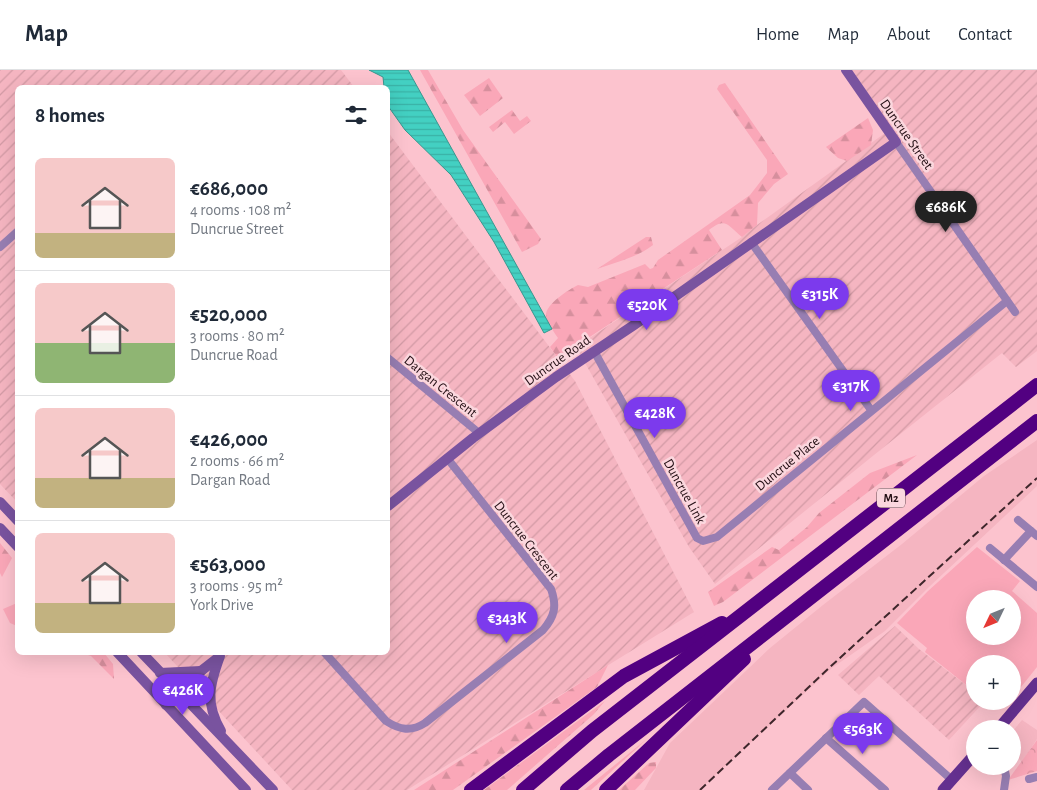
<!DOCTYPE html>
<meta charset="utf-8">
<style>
:root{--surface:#fff;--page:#f6f6f7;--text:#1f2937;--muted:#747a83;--line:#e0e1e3;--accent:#7c3aed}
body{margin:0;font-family:"Alegreya Sans",sans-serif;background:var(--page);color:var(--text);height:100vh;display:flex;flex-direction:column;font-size:19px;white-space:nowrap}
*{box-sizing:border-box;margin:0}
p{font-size:16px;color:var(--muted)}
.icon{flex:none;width:28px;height:28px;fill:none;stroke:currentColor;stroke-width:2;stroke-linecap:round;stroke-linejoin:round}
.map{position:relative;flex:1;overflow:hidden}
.panel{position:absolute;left:15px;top:15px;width:375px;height:570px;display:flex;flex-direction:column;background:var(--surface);border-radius:8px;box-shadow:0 5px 20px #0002}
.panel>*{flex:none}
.needle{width:32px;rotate:227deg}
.fabs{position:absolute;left:966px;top:520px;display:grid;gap:10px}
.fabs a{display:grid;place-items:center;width:55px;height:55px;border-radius:50%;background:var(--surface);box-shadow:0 5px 20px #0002;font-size:25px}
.price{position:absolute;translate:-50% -42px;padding:0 11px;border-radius:18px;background:var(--accent);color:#fff;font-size:16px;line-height:32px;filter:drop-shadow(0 1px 2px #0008)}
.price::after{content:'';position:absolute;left:50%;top:30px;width:15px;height:11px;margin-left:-8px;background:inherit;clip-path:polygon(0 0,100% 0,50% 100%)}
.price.active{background:#222;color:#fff}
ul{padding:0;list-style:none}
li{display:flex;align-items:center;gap:15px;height:125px;padding:0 20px}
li+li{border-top:1px solid var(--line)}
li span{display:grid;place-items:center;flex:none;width:140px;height:100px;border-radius:8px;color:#555}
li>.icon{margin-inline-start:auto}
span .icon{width:60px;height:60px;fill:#fffc;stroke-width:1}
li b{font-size:21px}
h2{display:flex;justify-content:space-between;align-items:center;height:60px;padding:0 20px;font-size:21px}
header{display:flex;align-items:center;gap:30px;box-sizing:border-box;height:70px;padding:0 25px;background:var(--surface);border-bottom:1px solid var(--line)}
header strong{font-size:24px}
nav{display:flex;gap:28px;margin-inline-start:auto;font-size:18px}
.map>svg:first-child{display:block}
.built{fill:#f5b5c1}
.industrial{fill:url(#industrial-furrows)}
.forest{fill:url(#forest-firs)}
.park{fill:url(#park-crowns)}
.pitch{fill:#faa7b8;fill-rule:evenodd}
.water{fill:url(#water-rules);stroke:#39968e}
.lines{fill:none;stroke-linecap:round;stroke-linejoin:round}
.street{stroke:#977eb2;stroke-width:8}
.secondary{stroke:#79539f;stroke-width:10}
.primary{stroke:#64308f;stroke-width:11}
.highway{stroke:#520081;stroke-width:14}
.rail{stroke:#3e262b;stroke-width:2;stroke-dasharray:8 4;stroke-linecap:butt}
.labels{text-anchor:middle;stroke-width:5;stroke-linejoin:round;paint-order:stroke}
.shield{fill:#fbd7de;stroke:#634a50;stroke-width:1}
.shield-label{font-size:12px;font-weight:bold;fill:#220e13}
.street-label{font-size:14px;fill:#220e13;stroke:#fbd7de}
</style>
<header>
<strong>Map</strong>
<nav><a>Home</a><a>Map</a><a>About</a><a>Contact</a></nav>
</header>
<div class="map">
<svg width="1037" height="720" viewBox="0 0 1037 720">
<defs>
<pattern id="industrial-furrows" width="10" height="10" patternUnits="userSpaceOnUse" patternTransform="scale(1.25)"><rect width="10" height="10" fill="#f5b5c1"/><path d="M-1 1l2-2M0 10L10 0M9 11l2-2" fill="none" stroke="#d29aa5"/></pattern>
<pattern id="forest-firs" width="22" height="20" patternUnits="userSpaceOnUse" patternTransform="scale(1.25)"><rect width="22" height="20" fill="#faa7b8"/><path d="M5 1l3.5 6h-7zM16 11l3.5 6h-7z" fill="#d68f9d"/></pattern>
<pattern id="park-crowns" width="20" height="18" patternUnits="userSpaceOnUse" patternTransform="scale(1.25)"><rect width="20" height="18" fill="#faa7b8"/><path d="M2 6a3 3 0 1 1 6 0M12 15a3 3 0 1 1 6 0" fill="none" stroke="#d68f9d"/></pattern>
<pattern id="water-rules" width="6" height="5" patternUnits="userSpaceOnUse" patternTransform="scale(1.25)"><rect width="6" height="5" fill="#43d0c2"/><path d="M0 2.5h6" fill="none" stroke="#3ab1a6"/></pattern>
</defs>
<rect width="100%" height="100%" fill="#fcc3ce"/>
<g class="built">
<polygon points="1037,370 1037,416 929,517 885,561 832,598 699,720 644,720 670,673 770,578 823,535 902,474 984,406"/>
<polygon points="1022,650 1037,660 1037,669 1022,692 1013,683 1012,662"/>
</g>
<g class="industrial">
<polygon points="0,0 341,0 354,17 18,18 17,432 0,414"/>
<polygon points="852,0 1037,0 1037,281 1016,297 1002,283 874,385 715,514 689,477 576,277 742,167 757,155 892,58"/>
<polygon points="388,62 575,311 694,542 407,720 292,720 165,583 388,582"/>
<polygon points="895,556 919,579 975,622 975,631 985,631 949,670 879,606 859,625 838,605"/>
</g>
<g class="forest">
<polygon points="420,0 428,0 463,60 541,169 538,174 522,182"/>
<polygon points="489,8 503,28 480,46 464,25"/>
<path d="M725,13L788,104L774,114L758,133L757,155L742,167C727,155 726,147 709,160L722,180L576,276L557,287L550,277L558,268C554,262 548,254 546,247C544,235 568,220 578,215L588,217L645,194L650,199L653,198L658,190L750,125L767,103V90L717,19L719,15Z"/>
<polygon points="512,40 520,51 527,46 531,51 514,64 505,52 493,62 489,57"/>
<polygon points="868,48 873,60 871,75 847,91 838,88 826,77"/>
<path d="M646,167H651L653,175C636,188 616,192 597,199Z"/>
<polygon points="917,385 723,532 714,536 708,522 772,477 779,480 807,457 819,443 870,403"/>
<polygon points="0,473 12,488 2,507 0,503"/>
<polygon points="17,533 17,556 10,553 3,539"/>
<polygon points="82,583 104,583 113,594 114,609 91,586"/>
<polygon points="608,595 597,617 453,720 414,720"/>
<polygon points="605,631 593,645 507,720 484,720"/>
<polygon points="648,668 591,720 584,720"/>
<polygon points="656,692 656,698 635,720 619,720 649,693"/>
</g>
<polygon class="park" points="1037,670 1037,701 1008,710"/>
<path class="pitch" d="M977,477L1020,511L1012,521L1037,543V597L1013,627L1012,594H975V622L925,582L927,578L897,553L928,521ZM975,529H1012V566H975Z"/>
<polygon class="water" points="369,0 408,0 552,259 544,263 494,172 451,105 405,60 388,36 388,18 384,17 383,7"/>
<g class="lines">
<g class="street">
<polyline points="896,72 1015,242"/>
<polyline points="751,172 871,340"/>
<polyline points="0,177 18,161"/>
<polyline points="594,281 697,468 703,471 717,467 1007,231"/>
<polyline points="388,288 479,363"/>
<polyline points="1018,450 1037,466"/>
<polyline points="990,478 1037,517"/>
<polyline points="1004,490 1031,461"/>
<path d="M324,582L386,651C400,660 411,662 425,653L543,560C555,546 557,536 551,519L447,388"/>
<polyline points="826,668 885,720"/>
<polyline points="1004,696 1006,706 1004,720"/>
<polyline points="790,703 808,720"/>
<polyline points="1029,709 1037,707"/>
<polyline points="772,720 864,632 952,710"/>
</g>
<g class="secondary">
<polyline points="0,432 18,451"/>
<polyline points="388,436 473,368 556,307 634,255 896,72 846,0"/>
<polyline points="0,458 18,477"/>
<polyline points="117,582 246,720"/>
<polyline points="141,582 273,720"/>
<path d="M220,586C209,616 205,633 221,661"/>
<polyline points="160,603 201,601"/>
<polyline points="166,635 201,601 219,587"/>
</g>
<g class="primary">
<polyline points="998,659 1037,613"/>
<polyline points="943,720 975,684"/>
</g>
<g class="highway">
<polyline points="471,720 624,606 722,553"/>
<polyline points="523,720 592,661 1037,315"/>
<polyline points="567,720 609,685 1037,351"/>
<polyline points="606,720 744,589"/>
</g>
<polyline class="rail" points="700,720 829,598 1037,408"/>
</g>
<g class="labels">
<rect class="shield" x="877" y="418.5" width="28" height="19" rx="4"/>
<g class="shield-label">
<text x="891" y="432">M2</text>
</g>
<g class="street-label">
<text transform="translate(907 64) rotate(55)" y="5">Duncrue Street</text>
<text transform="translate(557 290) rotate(-35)" y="5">Duncrue Road</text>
<text transform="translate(441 316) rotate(39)" y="5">Dargan Crescent</text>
<text transform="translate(787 393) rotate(-39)" y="5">Duncrue Place</text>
<text transform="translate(685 421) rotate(61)" y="5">Duncrue Link</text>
<text transform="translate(527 470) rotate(52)" y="5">Duncrue Crescent</text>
</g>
</g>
</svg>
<div class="fabs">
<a><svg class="needle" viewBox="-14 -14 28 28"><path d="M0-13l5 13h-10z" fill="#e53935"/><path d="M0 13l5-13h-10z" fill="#747a83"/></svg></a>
<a>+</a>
<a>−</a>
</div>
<b class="price active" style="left:946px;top:163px">€686K</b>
<b class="price" style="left:820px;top:250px">€315K</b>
<b class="price" style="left:647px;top:261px">€520K</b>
<b class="price" style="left:851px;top:342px">€317K</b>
<b class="price" style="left:655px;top:369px">€428K</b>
<b class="price" style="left:507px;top:574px">€343K</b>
<b class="price" style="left:183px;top:646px">€426K</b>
<b class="price" style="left:863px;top:685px">€563K</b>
<section class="panel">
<h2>8 homes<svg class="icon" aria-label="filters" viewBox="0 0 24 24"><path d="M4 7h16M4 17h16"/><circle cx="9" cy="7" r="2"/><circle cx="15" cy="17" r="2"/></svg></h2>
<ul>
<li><span style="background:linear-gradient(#f6c9c9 75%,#c2b280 0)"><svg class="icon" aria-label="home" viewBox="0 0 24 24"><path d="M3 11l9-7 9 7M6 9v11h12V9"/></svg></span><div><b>€686,000</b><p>4 rooms · 108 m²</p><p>Duncrue Street</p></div></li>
<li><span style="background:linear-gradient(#f6c9c9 60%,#8fb573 0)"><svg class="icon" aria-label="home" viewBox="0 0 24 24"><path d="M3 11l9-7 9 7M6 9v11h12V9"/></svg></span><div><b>€520,000</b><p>3 rooms · 80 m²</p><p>Duncrue Road</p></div></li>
<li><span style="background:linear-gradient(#f6c9c9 70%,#c2b280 0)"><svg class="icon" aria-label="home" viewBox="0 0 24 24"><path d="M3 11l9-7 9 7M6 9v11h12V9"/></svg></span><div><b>€426,000</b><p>2 rooms · 66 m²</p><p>Dargan Road</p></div></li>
<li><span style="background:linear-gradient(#f6c9c9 70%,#c2b280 0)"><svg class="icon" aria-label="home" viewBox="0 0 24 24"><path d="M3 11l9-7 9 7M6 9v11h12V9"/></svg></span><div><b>€563,000</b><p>3 rooms · 95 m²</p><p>York Drive</p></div></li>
</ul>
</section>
</div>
